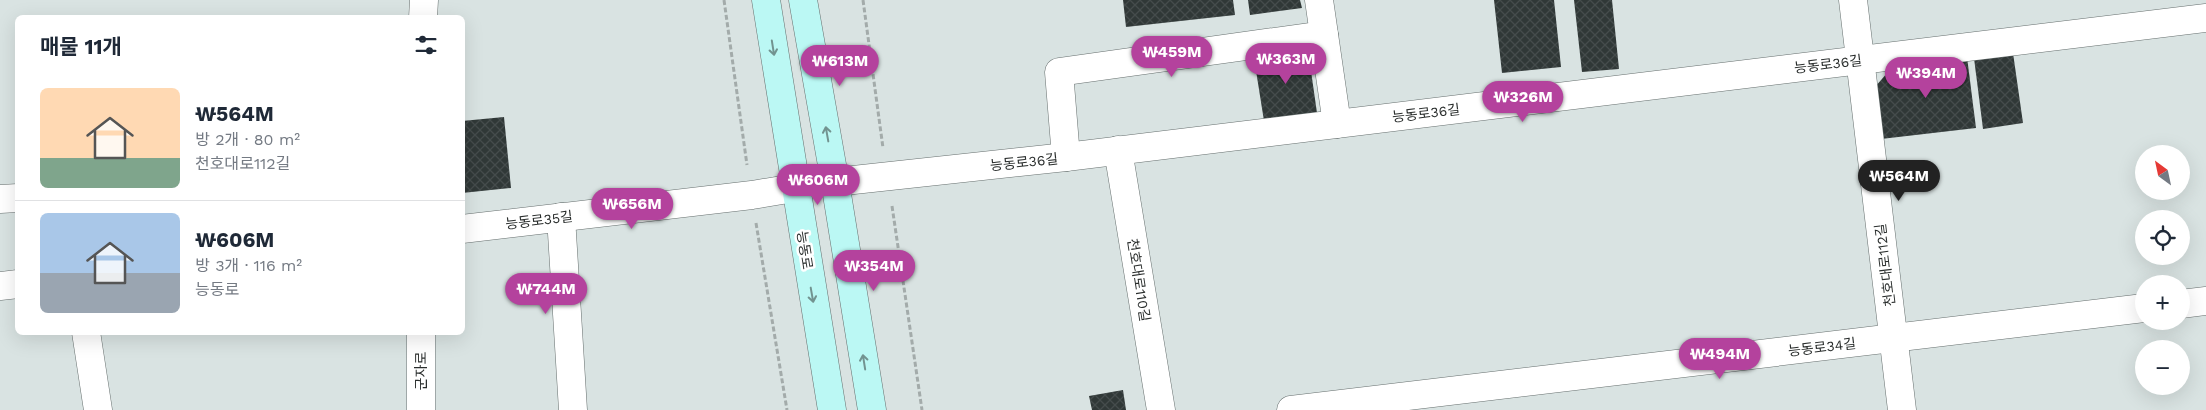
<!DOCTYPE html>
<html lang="ko">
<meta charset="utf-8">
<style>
:root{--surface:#fff;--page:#f2f2f3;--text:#1f2937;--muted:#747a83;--line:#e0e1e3;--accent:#b4429d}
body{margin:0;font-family:"Work Sans","Noto Sans KR",sans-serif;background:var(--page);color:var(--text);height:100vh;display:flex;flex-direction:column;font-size:19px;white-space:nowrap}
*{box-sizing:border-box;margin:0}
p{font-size:16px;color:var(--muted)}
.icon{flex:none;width:28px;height:28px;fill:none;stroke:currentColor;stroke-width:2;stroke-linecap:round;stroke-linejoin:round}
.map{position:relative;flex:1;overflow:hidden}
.drawer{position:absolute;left:15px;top:15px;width:450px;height:320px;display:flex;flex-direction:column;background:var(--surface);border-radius:8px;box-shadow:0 5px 20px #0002}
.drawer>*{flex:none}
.needle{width:32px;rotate:327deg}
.buttons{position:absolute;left:2135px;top:145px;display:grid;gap:10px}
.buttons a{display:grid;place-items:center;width:55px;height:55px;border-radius:50%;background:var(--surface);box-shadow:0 5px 20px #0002;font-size:25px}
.price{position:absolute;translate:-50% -42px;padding:0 11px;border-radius:18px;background:var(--accent);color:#fff;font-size:16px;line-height:32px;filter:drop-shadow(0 1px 2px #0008)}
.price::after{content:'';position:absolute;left:50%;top:30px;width:15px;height:11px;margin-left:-8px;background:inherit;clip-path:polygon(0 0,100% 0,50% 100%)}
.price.on{background:#222;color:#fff}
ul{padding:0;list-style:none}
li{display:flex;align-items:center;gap:15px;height:125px;padding:0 25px}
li+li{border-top:1px solid var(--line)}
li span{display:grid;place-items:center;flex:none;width:140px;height:100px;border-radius:8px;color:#555}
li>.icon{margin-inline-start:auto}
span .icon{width:60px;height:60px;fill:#fffc;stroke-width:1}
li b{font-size:21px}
h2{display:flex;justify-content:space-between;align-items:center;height:60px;padding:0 25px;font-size:21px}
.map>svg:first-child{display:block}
.building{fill:url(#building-cross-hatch)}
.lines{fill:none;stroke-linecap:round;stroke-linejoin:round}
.minor-casing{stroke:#666f6e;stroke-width:29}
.tertiary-casing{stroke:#666f6e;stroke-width:29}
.secondary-casing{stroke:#666f6e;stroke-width:29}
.path{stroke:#a3abaa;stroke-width:3;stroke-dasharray:5 2.5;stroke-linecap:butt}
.minor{stroke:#fff;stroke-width:28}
.tertiary{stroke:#fff;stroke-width:28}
.secondary{stroke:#bbf8f4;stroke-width:28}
.oneway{stroke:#729390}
.labels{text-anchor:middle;stroke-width:5;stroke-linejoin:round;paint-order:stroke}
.street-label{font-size:14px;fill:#2a2e2d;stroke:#fff}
</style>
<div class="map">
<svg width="2206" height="410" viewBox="0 0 2206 410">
<defs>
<pattern id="building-cross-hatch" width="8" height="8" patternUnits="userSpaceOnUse" patternTransform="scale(1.25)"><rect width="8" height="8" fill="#303837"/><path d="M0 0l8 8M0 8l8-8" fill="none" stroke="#454c4c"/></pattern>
</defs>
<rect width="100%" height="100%" fill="#d9e3e2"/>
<g class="building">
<polygon points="1123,0 1233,0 1235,15 1126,27"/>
<polygon points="1248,0 1300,0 1302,8 1250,15"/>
<polygon points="1494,0 1554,0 1561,67 1502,73"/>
<polygon points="1574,0 1612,0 1619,69 1582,72"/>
<polygon points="1308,50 1317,113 1264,121 1254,58"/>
<polygon points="2013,53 2023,123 1983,129 1974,58"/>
<polygon points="1967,57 1976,128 1881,139 1875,87 1894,65"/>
<polygon points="504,117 511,188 462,193 462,121"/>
<polygon points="1123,390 1126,410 1092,410 1089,396"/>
</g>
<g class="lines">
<defs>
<g id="minor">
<polyline points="1319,0 1337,124"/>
<polyline points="1853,0 1902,410"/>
<polyline points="1118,150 1161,410"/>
<polyline points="1066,157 1059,72 1324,35"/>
<polyline points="835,182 1066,157 2206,18"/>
<polyline points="0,199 18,198"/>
<polyline points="561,217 573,410"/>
<polyline points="462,229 752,195 794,188"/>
<polyline points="0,286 18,284"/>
<polyline points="2181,304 2206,301"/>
<polyline points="86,332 98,410"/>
<polyline points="1291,410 2144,308"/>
</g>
<g id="tertiary">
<polyline points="423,18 424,0"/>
<polyline points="421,410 421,332"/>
</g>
<g id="secondary">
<polyline points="766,0 832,410"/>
<polyline points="803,0 835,182 872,410"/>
</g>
</defs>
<use href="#minor" class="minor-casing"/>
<use href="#tertiary" class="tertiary-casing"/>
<use href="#secondary" class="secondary-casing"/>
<g class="path">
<polyline points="724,0 747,165"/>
<polyline points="863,0 883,148"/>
<polyline points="892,206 922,410"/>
<polyline points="756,223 787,410"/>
</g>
<use href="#minor" class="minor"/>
<use href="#tertiary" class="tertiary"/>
<use href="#secondary" class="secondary"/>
</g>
<defs><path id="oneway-shaft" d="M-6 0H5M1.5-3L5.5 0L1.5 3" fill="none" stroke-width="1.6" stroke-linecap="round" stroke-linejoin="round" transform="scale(1.25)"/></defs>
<g class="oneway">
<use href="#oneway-shaft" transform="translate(773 48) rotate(81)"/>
<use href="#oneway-shaft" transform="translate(827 134) rotate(-100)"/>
<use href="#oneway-shaft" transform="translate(812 295) rotate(80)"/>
<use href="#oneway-shaft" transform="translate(864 362) rotate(-99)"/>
</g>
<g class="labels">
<g class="street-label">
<text transform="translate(1828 64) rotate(-7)" y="5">능동로36길</text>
<text transform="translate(1426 113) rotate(-7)" y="5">능동로36길</text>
<text transform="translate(1024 162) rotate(-6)" y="5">능동로36길</text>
<text transform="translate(539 220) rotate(-7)" y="5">능동로35길</text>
<text transform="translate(805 250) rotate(81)" y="5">능동로</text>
<text transform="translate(1885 265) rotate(-97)" y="5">천호대로112길</text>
<text transform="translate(1139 280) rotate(81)" y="5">천호대로110길</text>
<text transform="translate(1822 347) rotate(-7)" y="5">능동로34길</text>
<text transform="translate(421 371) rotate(-90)" y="5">군자로</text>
</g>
</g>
</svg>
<div class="buttons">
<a><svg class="needle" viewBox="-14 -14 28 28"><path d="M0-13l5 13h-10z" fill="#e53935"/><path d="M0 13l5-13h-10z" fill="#747a83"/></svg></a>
<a><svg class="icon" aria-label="locate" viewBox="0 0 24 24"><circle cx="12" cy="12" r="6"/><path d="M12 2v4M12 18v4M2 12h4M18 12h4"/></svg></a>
<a>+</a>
<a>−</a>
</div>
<b class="price" style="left:1172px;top:78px">₩459M</b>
<b class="price" style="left:1286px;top:85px">₩363M</b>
<b class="price" style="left:840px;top:87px">₩613M</b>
<b class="price" style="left:1926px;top:99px">₩394M</b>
<b class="price" style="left:1523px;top:123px">₩326M</b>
<b class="price on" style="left:1899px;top:202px">₩564M</b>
<b class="price" style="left:818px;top:206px">₩606M</b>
<b class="price" style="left:632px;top:230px">₩656M</b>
<b class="price" style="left:874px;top:292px">₩354M</b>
<b class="price" style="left:546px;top:315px">₩744M</b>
<b class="price" style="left:1720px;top:380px">₩494M</b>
<section class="drawer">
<h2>매물 11개<svg class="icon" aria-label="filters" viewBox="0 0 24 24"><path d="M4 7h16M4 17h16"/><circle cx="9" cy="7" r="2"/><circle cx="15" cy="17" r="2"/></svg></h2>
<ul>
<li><span style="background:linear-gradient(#ffd9b3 70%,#7fa58c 0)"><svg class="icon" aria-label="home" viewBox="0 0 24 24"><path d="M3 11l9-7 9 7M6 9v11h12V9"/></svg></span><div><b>₩564M</b><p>방 2개 · 80 m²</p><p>천호대로112길</p></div></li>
<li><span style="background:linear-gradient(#a9c7e8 60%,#9aa5b1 0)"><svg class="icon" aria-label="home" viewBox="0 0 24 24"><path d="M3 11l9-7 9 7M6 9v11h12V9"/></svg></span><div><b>₩606M</b><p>방 3개 · 116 m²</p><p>능동로</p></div></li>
</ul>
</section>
</div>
